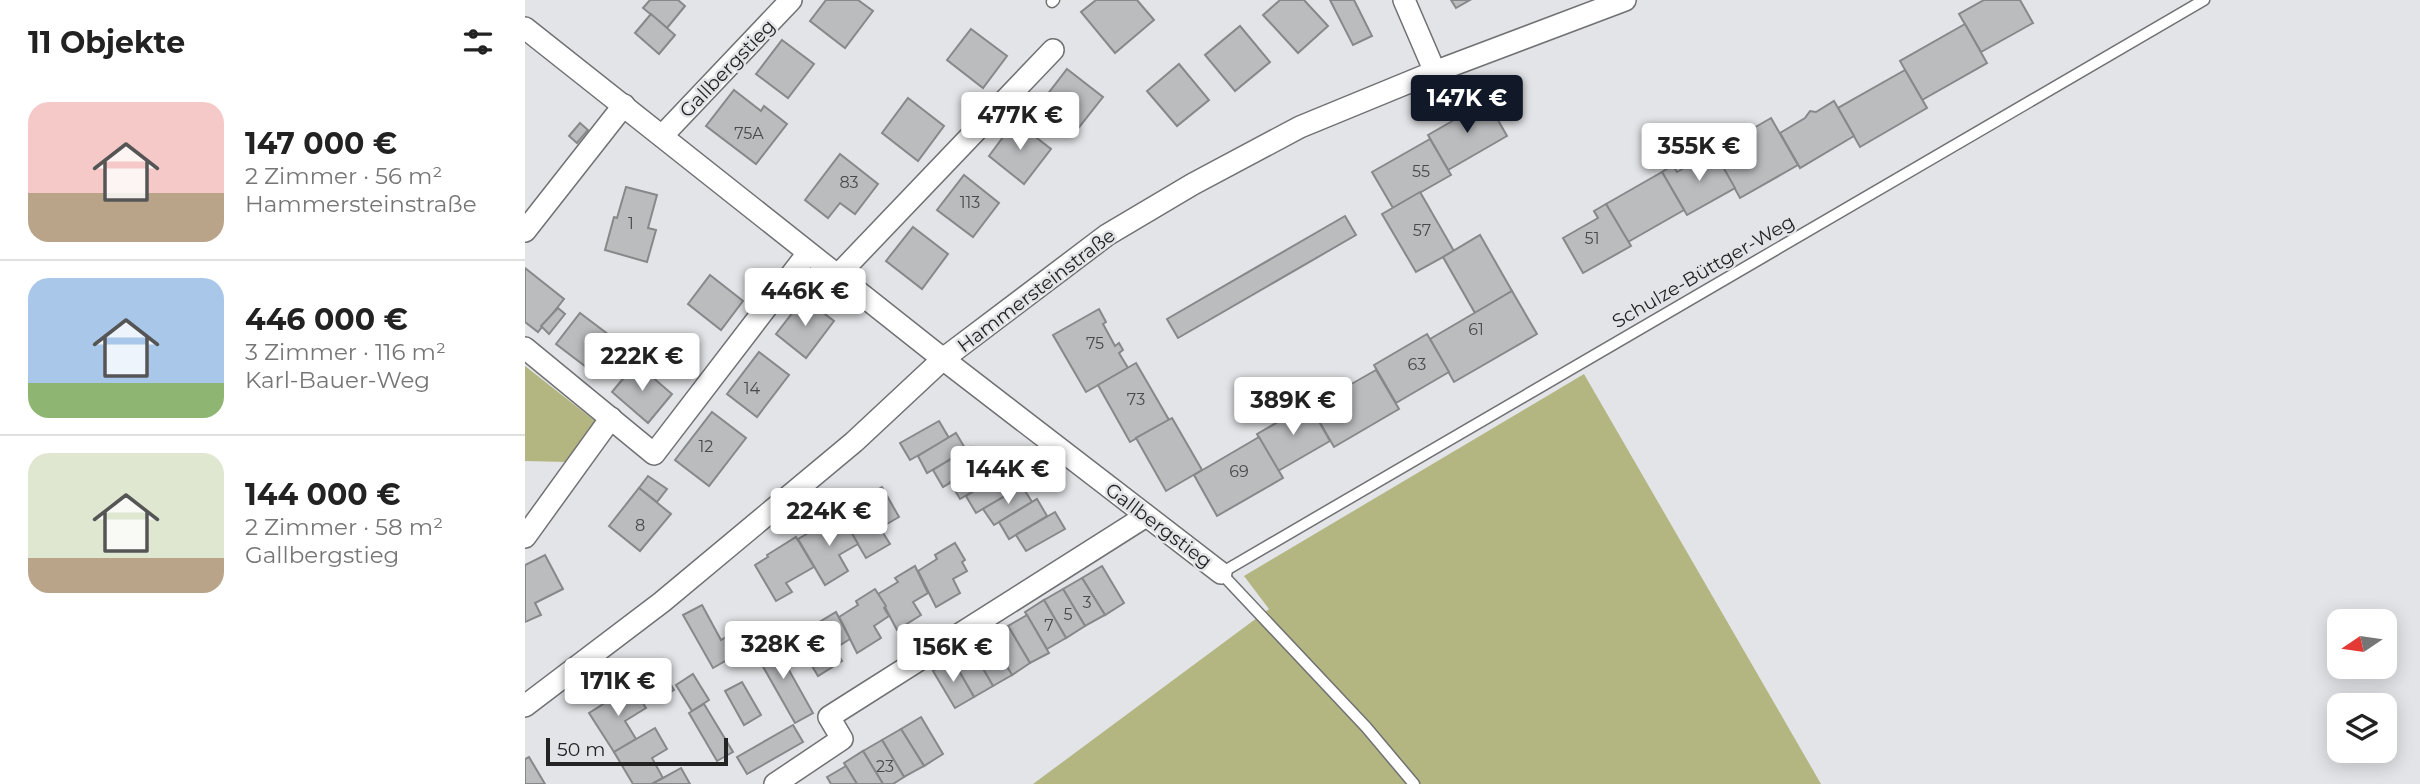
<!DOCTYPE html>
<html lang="de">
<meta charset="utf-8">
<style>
:root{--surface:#fff;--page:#f6f6f6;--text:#222;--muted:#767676;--line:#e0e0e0;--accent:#111827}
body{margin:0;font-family:Montserrat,sans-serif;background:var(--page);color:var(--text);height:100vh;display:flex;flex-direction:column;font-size:26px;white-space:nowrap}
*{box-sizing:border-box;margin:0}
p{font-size:23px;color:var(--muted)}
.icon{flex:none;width:38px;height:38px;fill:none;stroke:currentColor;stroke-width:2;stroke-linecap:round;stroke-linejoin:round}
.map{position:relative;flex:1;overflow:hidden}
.drawer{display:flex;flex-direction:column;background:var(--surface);width:525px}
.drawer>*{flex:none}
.needle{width:46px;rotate:257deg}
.controls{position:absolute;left:1802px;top:609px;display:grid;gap:14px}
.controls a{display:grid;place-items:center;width:70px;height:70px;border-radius:14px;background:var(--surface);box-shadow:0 4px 18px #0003;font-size:35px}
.scale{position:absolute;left:21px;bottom:18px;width:182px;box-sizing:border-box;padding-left:7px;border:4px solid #232324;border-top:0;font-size:19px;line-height:24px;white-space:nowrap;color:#232324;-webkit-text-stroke:5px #e2e4e7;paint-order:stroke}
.price{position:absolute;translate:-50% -60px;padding:0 16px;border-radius:7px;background:#fff;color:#222;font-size:23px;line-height:46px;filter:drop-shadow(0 2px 4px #0008)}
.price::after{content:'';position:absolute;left:50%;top:42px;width:21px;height:16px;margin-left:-10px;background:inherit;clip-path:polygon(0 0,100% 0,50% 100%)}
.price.active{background:var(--accent);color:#fff}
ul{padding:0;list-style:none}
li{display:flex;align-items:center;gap:21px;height:175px;padding:0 28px}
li+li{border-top:2px solid var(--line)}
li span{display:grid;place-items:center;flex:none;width:196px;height:140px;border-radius:21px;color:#555}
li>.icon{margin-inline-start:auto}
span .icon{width:84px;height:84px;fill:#fffc;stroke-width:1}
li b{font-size:30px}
h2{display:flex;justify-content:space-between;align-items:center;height:84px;padding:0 28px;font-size:30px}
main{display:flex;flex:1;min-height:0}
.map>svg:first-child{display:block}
.green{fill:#b4b681}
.building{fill:#babcbe;stroke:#86888a;stroke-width:2}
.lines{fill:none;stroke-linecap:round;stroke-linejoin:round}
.lane-casing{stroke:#707173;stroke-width:13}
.street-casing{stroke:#707173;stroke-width:24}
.lane{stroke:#fff;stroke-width:10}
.street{stroke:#fff;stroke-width:21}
.labels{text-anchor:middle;stroke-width:5;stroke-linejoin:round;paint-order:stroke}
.number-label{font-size:16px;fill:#49494a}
.street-label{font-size:19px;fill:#232324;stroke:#e2e4e7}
</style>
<main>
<section class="drawer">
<h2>11 Objekte<svg class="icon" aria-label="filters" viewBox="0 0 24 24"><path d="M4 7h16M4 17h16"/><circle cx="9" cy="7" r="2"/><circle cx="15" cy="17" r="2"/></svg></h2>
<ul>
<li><span style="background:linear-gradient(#f6c9c9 65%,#b9a48a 0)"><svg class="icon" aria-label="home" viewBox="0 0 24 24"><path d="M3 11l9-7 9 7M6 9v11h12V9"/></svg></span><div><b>147 000 €</b><p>2 Zimmer · 56 m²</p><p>Hammersteinstraße</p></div></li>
<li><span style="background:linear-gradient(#a9c7e8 75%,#8fb573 0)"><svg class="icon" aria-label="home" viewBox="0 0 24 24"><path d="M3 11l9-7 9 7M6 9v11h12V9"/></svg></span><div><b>446 000 €</b><p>3 Zimmer · 116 m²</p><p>Karl-Bauer-Weg</p></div></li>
<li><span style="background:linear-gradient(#dfe7d0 75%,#b9a48a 0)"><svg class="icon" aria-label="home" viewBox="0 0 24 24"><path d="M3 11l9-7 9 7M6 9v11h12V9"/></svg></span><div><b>144 000 €</b><p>2 Zimmer · 58 m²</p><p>Gallbergstieg</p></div></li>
</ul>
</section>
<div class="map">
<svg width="1895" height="784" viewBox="0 0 1895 784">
<rect width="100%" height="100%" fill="#e2e4e7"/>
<g class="green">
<polygon points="0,366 70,421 42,462 0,461"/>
<polygon points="1059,374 1296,784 508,784 744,609 719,576"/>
</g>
<g class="building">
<polygon points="125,0 153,0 160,6 142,28 118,8"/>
<polygon points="301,0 333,0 348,11 320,48 285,21"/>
<polygon points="571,0 612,0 629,20 590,53 556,12"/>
<polygon points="755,0 779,0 803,26 773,53 738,15"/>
<polygon points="805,0 829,0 847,36 828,45"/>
<polygon points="926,0 945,0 931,8"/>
<polygon points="1495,0 1508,23 1456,52 1434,14 1459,0"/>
<polygon points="126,14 150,35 134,54 110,33"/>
<polygon points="1440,24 1462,63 1397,100 1375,61"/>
<polygon points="715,26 745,62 710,91 680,55"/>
<polygon points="446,29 482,56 458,88 422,60"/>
<polygon points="257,40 289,64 263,98 231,74"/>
<polygon points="654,64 684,100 652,126 622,91"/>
<polygon points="542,69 578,97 551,131 515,104"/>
<polygon points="1380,70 1402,108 1335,147 1313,108"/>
<polygon points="209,90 236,111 239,106 262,124 231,164 181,126"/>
<polygon points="383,98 419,126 393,161 357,133"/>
<polygon points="962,101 982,136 923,170 903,135"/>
<polygon points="1309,101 1329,136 1275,168 1255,133 1280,118 1285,111 1291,112"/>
<polygon points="1246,118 1273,165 1215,198 1189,151"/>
<polygon points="490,121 526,149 499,184 464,156"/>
<polygon points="55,123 63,130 52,143 44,136"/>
<polygon points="905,139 926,175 868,208 847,172"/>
<polygon points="1189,151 1210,188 1162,215 1137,172 1148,165 1152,172"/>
<polygon points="315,154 353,184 330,214 315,203 303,218 280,200"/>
<polygon points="1137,172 1159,210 1103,242 1081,204"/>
<polygon points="439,175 474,203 448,237 412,210"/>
<polygon points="101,187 132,195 123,228 131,230 122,262 80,250 89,217 92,218"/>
<polygon points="895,192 929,251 891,272 857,214"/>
<polygon points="1081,204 1106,246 1058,273 1038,238 1073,218 1069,211"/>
<polygon points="820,216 831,235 653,338 642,319"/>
<polygon points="388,227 423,254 397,289 361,261"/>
<polygon points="955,235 987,291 950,313 918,257"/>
<polygon points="0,268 39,299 13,332 0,322"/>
<polygon points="185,275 218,301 196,330 163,304"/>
<polygon points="987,291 1012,334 929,382 905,339"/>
<polygon points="279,298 309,321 281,358 251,334"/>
<polygon points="33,308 40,314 24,334 16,326"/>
<polygon points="574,309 581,322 578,324 590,346 594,343 598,350 594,353 603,368 561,392 528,335"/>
<polygon points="55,313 96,344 73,376 31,344"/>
<polygon points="902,334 924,372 871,403 849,365"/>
<polygon points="96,344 105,351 110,344 120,352 106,370 88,356"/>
<polygon points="234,352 264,375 232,417 202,394"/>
<polygon points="111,363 147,394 123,423 87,392"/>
<polygon points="611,363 644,420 605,442 573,385"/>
<polygon points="851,370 874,409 809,447 786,407"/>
<polygon points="784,404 805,441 753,471 732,434"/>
<polygon points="187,412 221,438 184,486 150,460"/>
<polygon points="647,418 677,470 641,491 611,438"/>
<polygon points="414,421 424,438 385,460 375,443"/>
<polygon points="431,433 441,450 402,473 393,456"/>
<polygon points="734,437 758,478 692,516 669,475"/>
<polygon points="446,447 456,464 418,487 408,470"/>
<polygon points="464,459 474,476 435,499 425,482"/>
<polygon points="479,473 490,490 451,513 441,496"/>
<polygon points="123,476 142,489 132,502 114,488"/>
<polygon points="497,486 507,502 469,525 458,509"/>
<polygon points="357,487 374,517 355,528 365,544 341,558 314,512"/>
<polygon points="114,488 146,514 115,551 84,526"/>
<polygon points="512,499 522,516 484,539 474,522"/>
<polygon points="530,512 540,529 501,551 491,535"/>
<polygon points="316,514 333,544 314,555 323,571 300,585 273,539"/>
<polygon points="271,537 289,567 261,583 267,592 251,601 230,565 243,557 242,555"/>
<polygon points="430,543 440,560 437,562 442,571 428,579 435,593 411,607 393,571 412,559 410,555"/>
<polygon points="20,555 38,589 10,603 16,615 0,622 0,565"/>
<polygon points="390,566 403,593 388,602 396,615 372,630 353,594 373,582 370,578"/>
<polygon points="577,566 599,603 580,615 557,578"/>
<polygon points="557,578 580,615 560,626 538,589"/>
<polygon points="350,589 361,606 359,608 364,616 349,626 356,638 332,653 314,617 333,605 331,601"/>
<polygon points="538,589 560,626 541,638 519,600"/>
<polygon points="519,600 541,638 522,649 500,612"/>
<polygon points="177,605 196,640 211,631 221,649 188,668 158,615"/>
<polygon points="311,612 325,639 309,649 317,661 293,676 272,641 294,628 291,624"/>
<polygon points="502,615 524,653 505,663 483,626"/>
<polygon points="483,626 505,663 487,675 464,637"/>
<polygon points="464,637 487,675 468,686 446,648"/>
<polygon points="246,638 288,713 270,723 228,649"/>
<polygon points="446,648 468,686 449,697 427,659"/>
<polygon points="427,659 449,697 430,708 408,671"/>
<polygon points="133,664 149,690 130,701 115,675"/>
<polygon points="168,674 184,700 167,711 151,685"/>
<polygon points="217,682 236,715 219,725 200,691"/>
<polygon points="107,686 121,708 100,721 111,739 89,752 64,713"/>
<polygon points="179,704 208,752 192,761 164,713"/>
<polygon points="396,717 418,754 399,766 376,729"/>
<polygon points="268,725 278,742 222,774 212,757"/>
<polygon points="130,728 142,749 127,758 138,778 127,784 108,784 89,752"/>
<polygon points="376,729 399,766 379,777 357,740"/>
<polygon points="357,740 379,777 368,784 358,784 338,751"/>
<polygon points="338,751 358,784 332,784 319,763"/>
<polygon points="4,757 20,784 0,784 0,759"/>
<polygon points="321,766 332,784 306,784 302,777"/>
<polygon points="156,768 165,784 127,784 138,778"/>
</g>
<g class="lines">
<defs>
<g id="lane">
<polyline points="527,2 529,0"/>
<polyline points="889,784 841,727 696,573 1679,0"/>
</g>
<g id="street">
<polyline points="879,0 910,72"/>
<polyline points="0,28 418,359 696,573"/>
<polyline points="137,136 266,0"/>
<polyline points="0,231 99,105"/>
<polyline points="312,276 528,50"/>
<polyline points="0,348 129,454 283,253"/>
<polyline points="0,537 86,418"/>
<polyline points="0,706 137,602 329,442 418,359 582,235 668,184 775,127 904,74 1100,0"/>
<polyline points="250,784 317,739 304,717 621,516"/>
</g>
</defs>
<use href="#lane" class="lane-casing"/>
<use href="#street" class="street-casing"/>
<use href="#lane" class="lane"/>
<use href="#street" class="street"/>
</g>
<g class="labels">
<g class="number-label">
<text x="224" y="139">75A</text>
<text x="896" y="177">55</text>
<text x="324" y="188">83</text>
<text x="445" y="208">113</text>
<text x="106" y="229">1</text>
<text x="897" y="236">57</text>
<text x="1067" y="244">51</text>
<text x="951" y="335">61</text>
<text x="570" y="349">75</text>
<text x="892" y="370">63</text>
<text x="227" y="394">14</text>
<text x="611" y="405">73</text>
<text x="181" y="452">12</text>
<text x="714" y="477">69</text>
<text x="115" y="531">8</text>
<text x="562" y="608">3</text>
<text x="543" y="620">5</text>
<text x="524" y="631">7</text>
<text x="360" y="772">23</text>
</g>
<g class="street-label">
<text transform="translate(202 68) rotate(-46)" y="7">Gallbergstieg</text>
<text transform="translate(1178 271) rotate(-30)" y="7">Schulze-Büttger-Weg</text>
<text transform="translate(511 290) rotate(-37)" y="7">Hammersteinstraße</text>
<text transform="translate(634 525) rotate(37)" y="7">Gallbergstieg</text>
</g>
</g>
</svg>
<div class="controls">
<a><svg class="needle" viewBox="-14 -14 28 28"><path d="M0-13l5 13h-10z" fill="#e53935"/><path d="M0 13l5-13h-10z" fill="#767676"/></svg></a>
<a><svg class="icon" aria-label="layers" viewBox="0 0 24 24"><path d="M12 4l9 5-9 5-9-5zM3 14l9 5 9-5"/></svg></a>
</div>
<div class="scale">50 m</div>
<b class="price active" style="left:942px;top:135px">147K €</b>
<b class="price" style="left:495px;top:152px">477K €</b>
<b class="price" style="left:1174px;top:183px">355K €</b>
<b class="price" style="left:280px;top:328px">446K €</b>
<b class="price" style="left:117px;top:393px">222K €</b>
<b class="price" style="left:768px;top:437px">389K €</b>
<b class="price" style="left:483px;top:506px">144K €</b>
<b class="price" style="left:304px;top:548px">224K €</b>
<b class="price" style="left:258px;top:681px">328K €</b>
<b class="price" style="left:428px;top:684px">156K €</b>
<b class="price" style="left:93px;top:718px">171K €</b>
</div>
</main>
